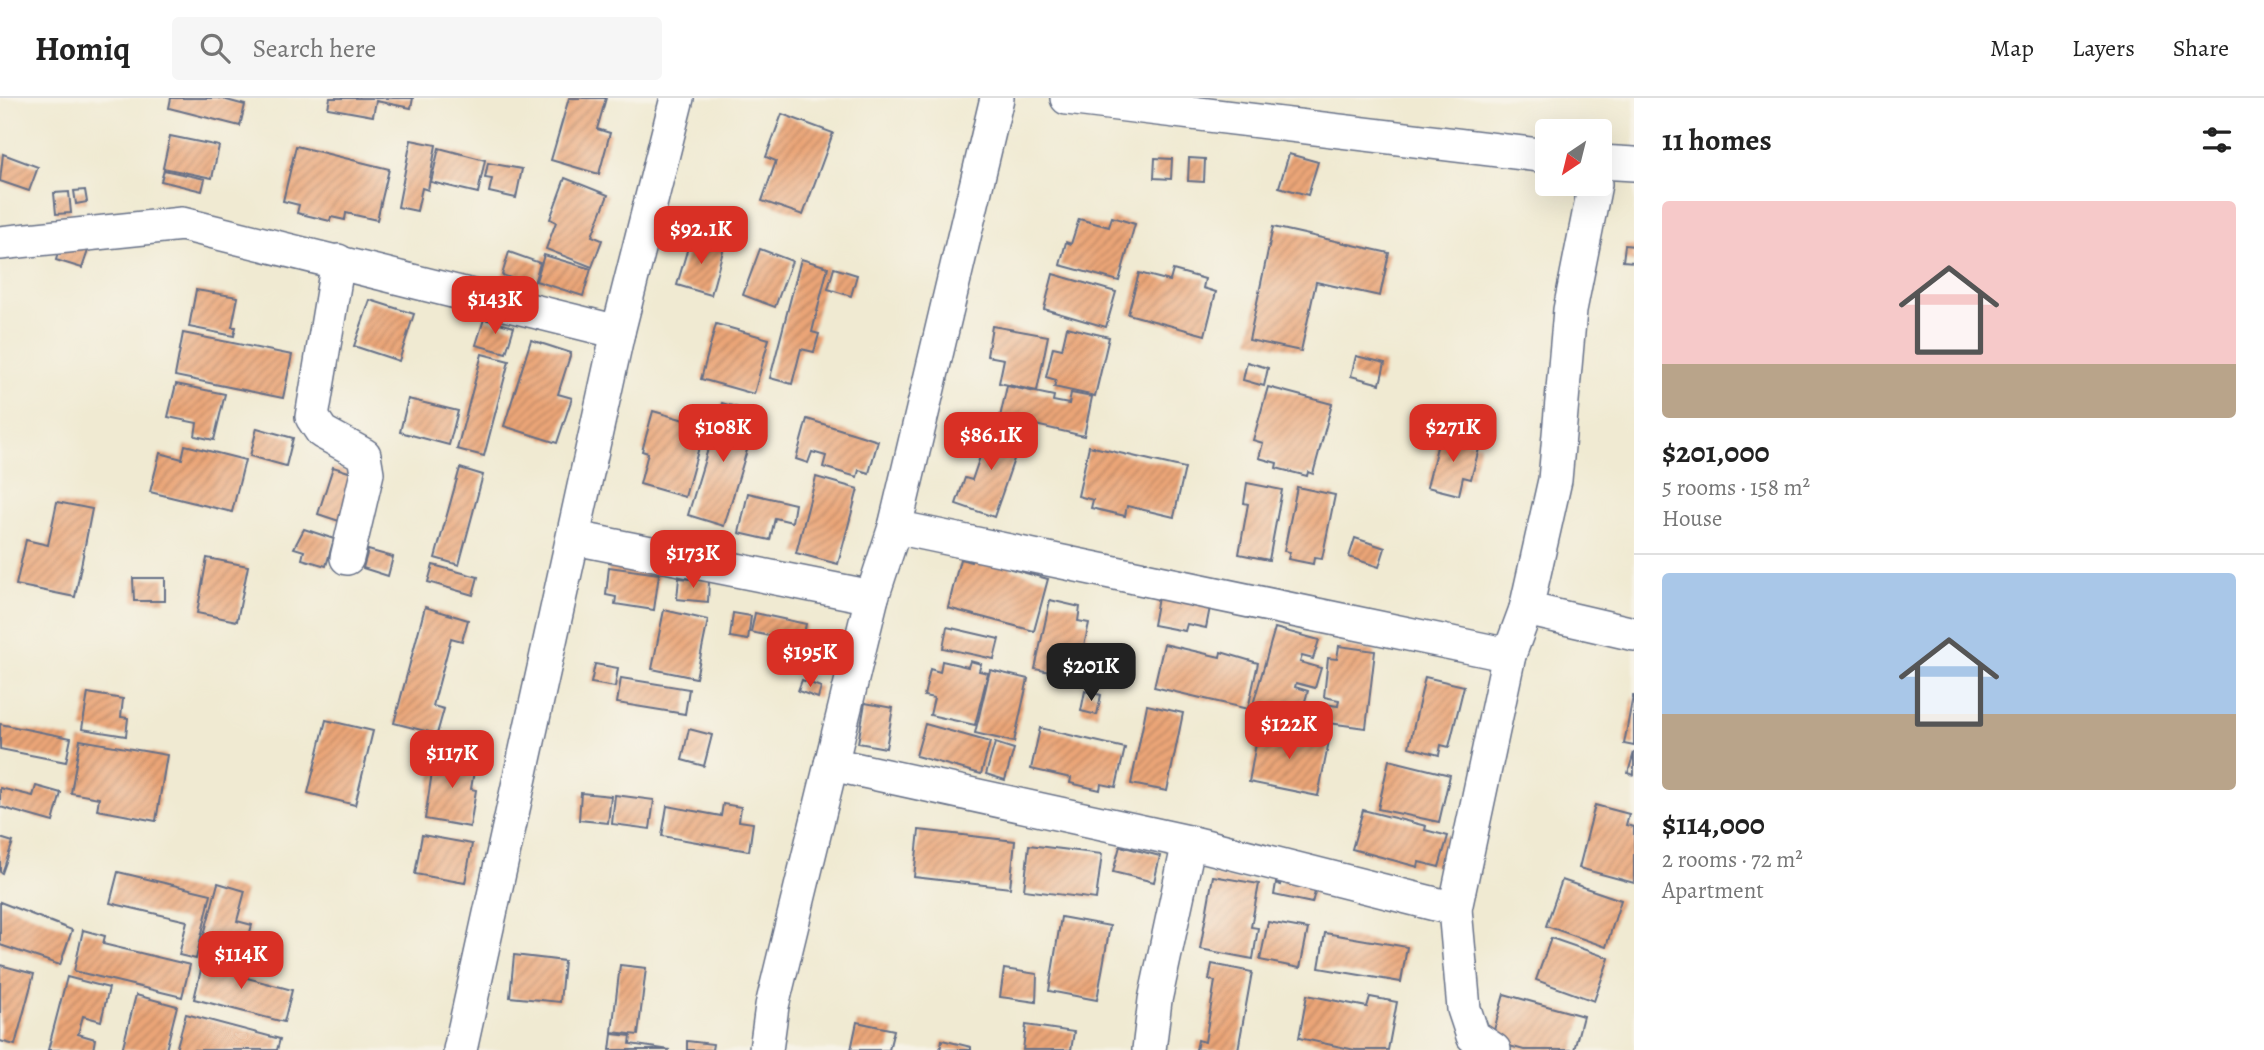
<!DOCTYPE html>
<meta charset="utf-8">
<style>
:root{--surface:#fff;--page:#f6f6f6;--text:#222;--muted:#767676;--line:#e0e0e0;--accent:#d93025}
body{margin:0;font-family:Alegreya,serif;background:var(--page);color:var(--text);height:100vh;display:flex;flex-direction:column;font-size:26px;white-space:nowrap}
*{box-sizing:border-box;margin:0}
p{font-size:23px;color:var(--muted)}
.icon{flex:none;width:38px;height:38px;fill:none;stroke:currentColor;stroke-width:2;stroke-linecap:round;stroke-linejoin:round}
.map{position:relative;flex:1;overflow:hidden}
.drawer{display:flex;flex-direction:column;background:var(--surface);width:630px}
.drawer>*{flex:none}
.needle{width:46px;rotate:215deg}
.tools{position:absolute;left:1535px;top:21px;display:grid;gap:14px}
.tools a{display:grid;place-items:center;width:77px;height:77px;border-radius:7px;background:var(--surface);box-shadow:0 7px 28px #0002;font-size:35px}
.price{position:absolute;translate:-50% -60px;padding:0 16px;border-radius:14px;background:var(--accent);color:#fff;font-size:23px;line-height:46px;filter:drop-shadow(0 2px 4px #0008)}
.price::after{content:'';position:absolute;left:50%;top:42px;width:21px;height:16px;margin-left:-10px;background:inherit;clip-path:polygon(0 0,100% 0,50% 100%)}
.price.selected{background:#222;color:#fff}
ul{padding:0;list-style:none}
li{display:grid;align-content:center;gap:14px;height:371px;padding:0 28px}
li+li{border-top:2px solid var(--line)}
li span{display:grid;place-items:center;height:217px;border-radius:7px;color:#555}
li>.icon{margin-inline-start:auto}
span .icon{width:126px;height:126px;fill:#fffc;stroke-width:1}
li b{font-size:30px}
h2{display:flex;justify-content:space-between;align-items:center;height:84px;padding:0 28px;font-size:30px}
header{display:flex;align-items:center;gap:42px;box-sizing:border-box;height:98px;padding:0 35px;background:var(--surface);border-bottom:2px solid var(--line)}
header strong{font-size:33px}
nav{display:flex;gap:38px;margin-inline-start:auto;font-size:24px}
.search{width:490px;height:63px;background:var(--page);display:flex;align-items:center;gap:18px;box-sizing:border-box;padding:0 24px;border-radius:7px;color:var(--muted);font-size:26px}
main{display:flex;flex:1;min-height:0}
.map>svg:first-child{display:block}
.building{fill:url(#building-hatch)}
.lines{fill:none;stroke-linecap:round;stroke-linejoin:round}
.minor-casing{stroke:#667087;stroke-width:36}
.minor{stroke:#fff;stroke-width:33}
</style>
<header>
<strong>Homiq</strong>
<div class="search"><svg class="icon" aria-label="search" viewBox="0 0 24 24"><circle cx="10" cy="10" r="6"/><path d="M15 15l6 6"/></svg>Search here</div>
<nav><a>Map</a><a>Layers</a><a>Share</a></nav>
</header>
<main>
<div class="map">
<svg width="1634" height="952" viewBox="0 0 1634 952">
<defs>
<pattern id="building-hatch" width="6" height="6" patternUnits="userSpaceOnUse" patternTransform="scale(1.75)"><rect width="6" height="6" fill="#eba577"/><path d="M-1 1l2-2M0 6l6-6M5 7l2-2" fill="none" stroke="#be8765"/></pattern>
</defs>
<rect width="100%" height="100%" fill="#f7f3e8"/>
<filter id="ink" filterUnits="userSpaceOnUse"><feTurbulence type="fractalNoise" baseFrequency=".0143" numOctaves="2"/><feDisplacementMap in="SourceGraphic" scale="14" xChannelSelector="R" yChannelSelector="G"/><feConvolveMatrix kernelMatrix="1 2 1 2 8 2 1 2 1" color-interpolation-filters="sRGB"/></filter>
<filter id="wash" filterUnits="userSpaceOnUse"><feTurbulence type="fractalNoise" baseFrequency=".00686" numOctaves="4" result="noise"/><feDisplacementMap in="SourceGraphic" scale="28" xChannelSelector="R" yChannelSelector="G"/><feGaussianBlur stdDeviation="1.57" result="paint"/><feColorMatrix in="noise" values="0 0 0 0 0 0 0 0 0 0 0 0 0 0 0 0 0 1.4 0 .05"/><feComposite in="paint" operator="in"/></filter>
<g filter="url(#wash)">
<rect width="100%" height="100%" fill="#f0ead2"/>
<g id="blocks">
<g class="building">
<polygon points="171,0 219,0 245,7 240,28 169,10"/>
<polygon points="330,0 413,0 411,10 376,3 373,18 328,10"/>
<polygon points="569,0 606,0 597,31 610,35 599,76 551,62"/>
<polygon points="782,16 833,35 803,117 762,103 776,63 766,59"/>
<polygon points="170,38 219,48 212,80 163,70"/>
<polygon points="411,42 436,47 428,92 422,90 417,113 398,109"/>
<polygon points="296,48 389,71 377,122 346,115 345,122 331,119 330,123 297,115 299,107 283,103"/>
<polygon points="439,50 485,62 478,95 431,84"/>
<polygon points="3,56 38,69 29,93 0,83"/>
<polygon points="1289,56 1318,64 1308,97 1279,89"/>
<polygon points="1155,60 1172,61 1171,81 1154,80"/>
<polygon points="1189,60 1205,61 1204,84 1188,83"/>
<polygon points="488,65 522,71 516,100 489,94 492,81 485,80"/>
<polygon points="164,72 205,81 202,93 161,83"/>
<polygon points="565,80 608,97 592,138 602,142 592,169 546,151 556,124 550,121"/>
<polygon points="85,92 87,104 76,106 74,93"/>
<polygon points="69,94 71,115 56,116 54,95"/>
<polygon points="1112,119 1135,126 1119,183 1060,167 1066,144 1071,146 1079,121 1109,129"/>
<polygon points="1273,129 1389,155 1380,198 1316,184 1301,253 1249,242"/>
<polygon points="691,139 724,149 711,197 677,187"/>
<polygon points="62,141 89,150 82,170 56,162"/>
<polygon points="1625,147 1634,148 1634,164 1623,163"/>
<polygon points="760,151 792,163 775,209 743,197"/>
<polygon points="509,154 540,165 533,188 502,177"/>
<polygon points="544,157 591,171 583,198 536,183"/>
<polygon points="801,161 828,169 812,234 819,236 814,254 801,251 792,286 770,280"/>
<polygon points="834,170 857,177 851,198 828,191"/>
<polygon points="1173,172 1205,181 1203,190 1216,194 1205,237 1128,216 1139,175 1170,183"/>
<polygon points="1053,176 1116,194 1106,229 1044,211"/>
<polygon points="196,192 238,199 232,229 236,229 234,238 189,229"/>
<polygon points="370,202 414,216 399,263 354,248"/>
<polygon points="484,221 514,229 506,255 476,247"/>
<polygon points="716,226 769,241 754,296 701,281"/>
<polygon points="992,228 1048,238 1037,293 999,285 1004,261 987,258"/>
<polygon points="1067,229 1109,239 1095,298 1054,289 1056,282 1046,279 1053,249 1062,251"/>
<polygon points="183,235 292,257 283,300 175,278"/>
<polygon points="531,242 571,255 558,296 572,300 557,345 504,328"/>
<polygon points="482,256 509,263 484,358 457,351"/>
<polygon points="1356,258 1385,265 1380,286 1351,278"/>
<polygon points="1247,264 1268,270 1264,288 1243,282"/>
<polygon points="176,286 225,296 214,342 195,338 197,325 168,319"/>
<polygon points="1007,288 1054,298 1053,303 1069,306 1071,295 1092,299 1084,338 1000,319"/>
<polygon points="1268,289 1332,306 1313,376 1308,374 1307,378 1276,370 1277,365 1259,360 1263,345 1253,342"/>
<polygon points="408,301 458,313 449,347 400,334"/>
<polygon points="722,305 758,316 724,428 688,417"/>
<polygon points="653,313 705,328 685,399 640,386 648,355 642,353"/>
<polygon points="807,321 878,343 869,375 859,372 857,379 823,369 826,358 812,354 808,365 796,361"/>
<polygon points="991,327 1022,338 994,419 956,406 965,380 972,382"/>
<polygon points="257,330 293,340 286,368 250,358"/>
<polygon points="1440,337 1480,347 1471,381 1463,379 1459,397 1427,389"/>
<polygon points="185,347 245,362 232,414 150,394 160,355 182,361"/>
<polygon points="1089,348 1185,370 1174,419 1127,408 1125,418 1091,410 1093,402 1078,398"/>
<polygon points="333,369 358,377 342,424 318,416"/>
<polygon points="460,370 483,377 459,467 435,460"/>
<polygon points="816,379 858,391 838,466 796,455"/>
<polygon points="1247,385 1282,392 1269,462 1239,456 1248,406 1244,405"/>
<polygon points="1297,389 1335,397 1322,461 1314,460 1313,466 1288,461 1290,454 1284,453"/>
<polygon points="748,395 795,406 792,424 775,420 770,442 739,435"/>
<polygon points="57,404 92,411 75,499 16,487 26,442 48,447"/>
<polygon points="304,431 334,441 326,468 302,461 304,453 294,450"/>
<polygon points="1355,440 1385,450 1379,469 1349,459"/>
<polygon points="368,452 393,459 388,478 363,470"/>
<polygon points="972,458 1012,465 1011,471 1048,481 1034,533 948,510 960,461 971,464"/>
<polygon points="207,460 248,468 237,523 197,515"/>
<polygon points="433,467 478,479 473,497 428,484"/>
<polygon points="609,469 659,476 654,512 615,506 616,499 606,497"/>
<polygon points="133,480 165,480 165,503 134,503"/>
<polygon points="679,480 709,483 708,504 677,501"/>
<polygon points="1159,494 1211,504 1206,530 1187,526 1185,533 1153,527"/>
<polygon points="1050,502 1080,509 1078,523 1089,525 1080,567 1073,565 1070,578 1035,571"/>
<polygon points="425,509 468,522 462,543 451,540 433,608 444,611 437,636 394,625"/>
<polygon points="664,512 708,522 696,580 652,571"/>
<polygon points="733,515 751,518 748,542 730,539"/>
<polygon points="755,515 806,526 802,545 751,534"/>
<polygon points="947,529 999,541 994,561 943,550"/>
<polygon points="1275,530 1319,542 1313,561 1302,558 1300,564 1321,570 1315,590 1296,585 1295,589 1308,593 1299,623 1252,610"/>
<polygon points="1164,546 1220,559 1221,554 1258,565 1248,611 1154,589"/>
<polygon points="1339,548 1375,553 1366,630 1321,624 1324,606 1338,608 1339,602 1324,599 1328,560 1337,561"/>
<polygon points="942,563 968,569 970,563 981,566 979,573 988,575 975,627 930,617 934,600 924,598 930,571 940,574"/>
<polygon points="595,566 618,570 615,589 591,585"/>
<polygon points="990,572 1028,581 1014,644 975,635"/>
<polygon points="1425,579 1464,588 1449,649 1441,647 1439,657 1409,649"/>
<polygon points="621,580 689,591 685,616 617,605"/>
<polygon points="802,582 821,589 818,600 798,593"/>
<polygon points="1085,593 1101,597 1097,617 1081,613"/>
<polygon points="88,595 123,601 121,619 128,620 126,638 82,631"/>
<polygon points="1633,598 1634,598 1634,648 1624,646"/>
<polygon points="865,605 893,610 886,650 858,645"/>
<polygon points="1147,607 1183,615 1167,693 1131,686"/>
<polygon points="326,622 373,633 355,707 308,695"/>
<polygon points="0,626 71,640 66,664 0,651"/>
<polygon points="925,626 990,644 981,676 916,658"/>
<polygon points="1259,629 1329,643 1318,698 1249,684"/>
<polygon points="1040,630 1125,650 1116,689 1101,686 1100,692 1070,685 1071,680 1031,671"/>
<polygon points="689,631 712,637 704,668 682,662"/>
<polygon points="80,642 167,657 156,723 97,712 99,700 71,695"/>
<polygon points="995,645 1014,651 1005,682 986,676"/>
<polygon points="435,654 476,661 471,691 476,692 470,729 425,721"/>
<polygon points="1634,654 1634,677 1628,675"/>
<polygon points="1389,662 1450,677 1439,724 1378,711"/>
<polygon points="36,688 61,695 53,724 0,709 0,690 33,698"/>
<polygon points="581,695 611,698 608,725 579,722"/>
<polygon points="615,697 654,702 650,731 612,726"/>
<polygon points="723,706 741,709 739,723 753,725 749,753 662,738 667,708 721,718"/>
<polygon points="1595,707 1629,716 1626,727 1634,729 1634,785 1579,770"/>
<polygon points="1363,712 1426,728 1425,732 1448,738 1439,769 1419,764 1418,769 1352,751"/>
<polygon points="919,732 1015,743 1010,790 914,779"/>
<polygon points="422,737 472,746 465,785 415,776"/>
<polygon points="0,740 13,744 2,775 0,774"/>
<polygon points="1029,747 1102,756 1096,801 1024,792"/>
<polygon points="1120,748 1160,758 1154,784 1113,774"/>
<polygon points="118,774 211,796 196,861 179,857 187,823 110,805"/>
<polygon points="1213,778 1259,786 1251,829 1258,830 1253,861 1200,851"/>
<polygon points="1282,780 1311,787 1310,793 1315,794 1312,805 1274,797 1276,785 1281,787"/>
<polygon points="1562,782 1621,802 1606,849 1546,828"/>
<polygon points="218,785 245,793 237,823 252,827 243,860 201,848"/>
<polygon points="0,804 72,832 60,867 0,847"/>
<polygon points="1061,819 1110,828 1097,902 1049,893"/>
<polygon points="1268,824 1308,831 1300,870 1260,862"/>
<polygon points="83,832 105,838 103,846 190,867 182,899 74,873"/>
<polygon points="1325,835 1407,849 1401,884 1319,870"/>
<polygon points="1551,840 1609,860 1594,903 1536,882"/>
<polygon points="514,857 564,863 560,904 510,899"/>
<polygon points="204,859 249,871 247,880 292,892 284,924 194,901"/>
<polygon points="1212,866 1252,874 1238,952 1196,952 1198,942 1205,944 1215,883 1209,882"/>
<polygon points="0,867 34,876 15,947 0,943"/>
<polygon points="620,867 646,870 638,937 612,934"/>
<polygon points="1004,871 1037,876 1036,904 1000,899"/>
<polygon points="67,879 109,890 101,923 83,918 78,936 95,941 93,952 48,952"/>
<polygon points="1504,896 1583,918 1574,952 1524,952 1491,943"/>
<polygon points="136,897 177,908 166,952 122,952"/>
<polygon points="1307,897 1367,909 1370,899 1397,904 1388,952 1355,952 1299,940"/>
<polygon points="186,916 280,941 277,952 176,952"/>
<polygon points="857,924 894,932 889,952 851,952"/>
<polygon points="1026,927 1074,934 1071,952 1023,952"/>
<polygon points="612,936 631,938 630,946 670,952 610,952"/>
<polygon points="942,942 971,949 971,952 940,952"/>
<polygon points="687,943 713,946 712,952 687,952"/>
</g>
</g>
</g>
<g filter="url(#ink)">
<use href="#blocks" fill-opacity="0" stroke="#667087" stroke-width="2"/>
<g class="lines">
<defs>
<g id="minor">
<polyline points="1067,0 1547,58"/>
<polyline points="1600,64 1634,66"/>
<polyline points="0,145 182,126 618,234"/>
<polyline points="338,163 312,319 322,334 364,357 367,375 347,460"/>
<polyline points="895,429 1509,557"/>
<polyline points="575,440 872,499"/>
<polyline points="1526,511 1634,536"/>
<polyline points="831,666 1189,744 1455,811"/>
<polyline points="460,952 618,234 677,0"/>
<polyline points="766,952 772,908 872,499 895,429 997,0"/>
<polyline points="1149,952 1155,902 1189,744"/>
<polyline points="1494,952 1473,938 1464,911 1455,811 1509,557 1526,511 1555,382 1570,212 1595,86"/>
</g>
</defs>
<use href="#minor" class="minor-casing"/>
<use href="#minor" class="minor"/>
</g>
</g>
</svg>
<div class="tools">
<a><svg class="needle" viewBox="-14 -14 28 28"><path d="M0-13l5 13h-10z" fill="#e53935"/><path d="M0 13l5-13h-10z" fill="#767676"/></svg></a>
</div>
<b class="price" style="left:701px;top:168px">$92.1K</b>
<b class="price" style="left:495px;top:238px">$143K</b>
<b class="price" style="left:723px;top:366px">$108K</b>
<b class="price" style="left:1453px;top:366px">$271K</b>
<b class="price" style="left:991px;top:374px">$86.1K</b>
<b class="price" style="left:693px;top:492px">$173K</b>
<b class="price" style="left:810px;top:591px">$195K</b>
<b class="price selected" style="left:1091px;top:605px">$201K</b>
<b class="price" style="left:1289px;top:663px">$122K</b>
<b class="price" style="left:452px;top:692px">$117K</b>
<b class="price" style="left:241px;top:893px">$114K</b>
</div>
<section class="drawer">
<h2>11 homes<svg class="icon" aria-label="filters" viewBox="0 0 24 24"><path d="M4 7h16M4 17h16"/><circle cx="9" cy="7" r="2"/><circle cx="15" cy="17" r="2"/></svg></h2>
<ul>
<li><span style="background:linear-gradient(#f6c9c9 75%,#b9a48a 0)"><svg class="icon" aria-label="home" viewBox="0 0 24 24"><path d="M3 11l9-7 9 7M6 9v11h12V9"/></svg></span><div><b>$201,000</b><p>5 rooms · 158 m²</p><p>House</p></div></li>
<li><span style="background:linear-gradient(#a9c7e8 65%,#b9a48a 0)"><svg class="icon" aria-label="home" viewBox="0 0 24 24"><path d="M3 11l9-7 9 7M6 9v11h12V9"/></svg></span><div><b>$114,000</b><p>2 rooms · 72 m²</p><p>Apartment</p></div></li>
</ul>
</section>
</main>
